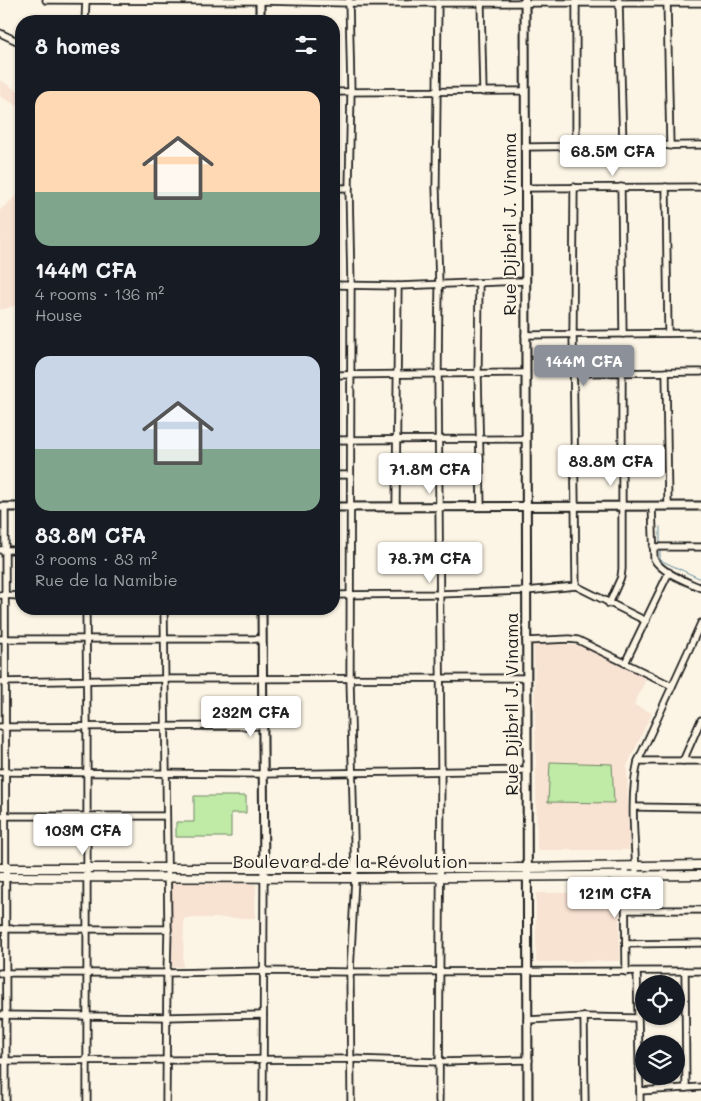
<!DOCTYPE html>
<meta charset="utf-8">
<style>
:root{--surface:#171b24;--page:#20242c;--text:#f1f3f6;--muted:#9ea1a6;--accent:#8c9099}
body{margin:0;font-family:Mali,sans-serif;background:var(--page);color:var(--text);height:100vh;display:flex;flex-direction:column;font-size:19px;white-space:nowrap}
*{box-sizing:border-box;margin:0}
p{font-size:16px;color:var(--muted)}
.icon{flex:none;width:28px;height:28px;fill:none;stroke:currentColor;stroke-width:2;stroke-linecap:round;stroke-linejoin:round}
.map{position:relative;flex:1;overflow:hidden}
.details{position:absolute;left:15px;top:15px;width:325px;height:600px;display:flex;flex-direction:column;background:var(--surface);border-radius:20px;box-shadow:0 1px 4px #0004}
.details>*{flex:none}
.controls{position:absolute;left:635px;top:975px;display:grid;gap:10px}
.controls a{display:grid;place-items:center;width:50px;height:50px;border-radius:50%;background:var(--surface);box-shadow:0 1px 4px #0004;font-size:25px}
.price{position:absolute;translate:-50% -42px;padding:0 11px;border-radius:5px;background:#fff;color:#222;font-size:16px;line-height:32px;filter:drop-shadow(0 1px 2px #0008)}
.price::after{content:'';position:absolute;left:50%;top:30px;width:15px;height:11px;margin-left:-8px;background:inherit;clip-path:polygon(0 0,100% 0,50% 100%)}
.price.on{background:var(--accent);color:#fff}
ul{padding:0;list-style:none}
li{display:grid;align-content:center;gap:10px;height:265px;padding:0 20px}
li span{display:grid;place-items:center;height:155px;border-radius:15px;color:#555}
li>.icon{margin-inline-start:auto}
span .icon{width:90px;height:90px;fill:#fffc;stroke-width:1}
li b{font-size:21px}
h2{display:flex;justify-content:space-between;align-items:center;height:60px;padding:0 20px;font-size:21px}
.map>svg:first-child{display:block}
.built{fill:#f8e2d2}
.green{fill:#c0eba7;stroke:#6e8462}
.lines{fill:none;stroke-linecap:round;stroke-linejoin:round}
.stream{stroke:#658f9f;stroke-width:1}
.minor-casing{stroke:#1c1c1c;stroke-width:9}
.tertiary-casing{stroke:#1c1c1c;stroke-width:11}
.secondary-casing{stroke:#1c1c1c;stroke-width:11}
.minor{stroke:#fcf5e5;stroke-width:5.5}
.tertiary{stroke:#fcf5e5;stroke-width:7}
.secondary{stroke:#fcf5e5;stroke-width:8}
.labels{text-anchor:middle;stroke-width:4.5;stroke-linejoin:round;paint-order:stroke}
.street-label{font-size:18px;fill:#1c1c1c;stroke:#fcf5e5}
</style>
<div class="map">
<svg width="701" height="1101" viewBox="0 0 701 1101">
<rect width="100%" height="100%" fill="#fcf5e5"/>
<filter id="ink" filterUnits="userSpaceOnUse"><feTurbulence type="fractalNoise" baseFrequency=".02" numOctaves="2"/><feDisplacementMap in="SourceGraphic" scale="10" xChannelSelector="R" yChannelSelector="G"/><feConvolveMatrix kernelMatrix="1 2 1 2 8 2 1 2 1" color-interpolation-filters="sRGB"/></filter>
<g filter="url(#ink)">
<g class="built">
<polygon points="0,80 21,93 21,108 0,96"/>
<polygon points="21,192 21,304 0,310 0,210"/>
<polygon points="558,643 586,647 646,679 634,705 652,713 627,766 629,850 537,850 534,644"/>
<polygon points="172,883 256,884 255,918 184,918 183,967 172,967"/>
<polygon points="606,886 606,890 577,891 577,887"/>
<polygon points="619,892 620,961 536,962 536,893"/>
</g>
<g class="green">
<polygon points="550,762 612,764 614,803 548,802"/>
<polygon points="194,796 246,796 246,813 231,813 231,837 176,837 176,822 194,822"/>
</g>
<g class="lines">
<g class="stream">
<polyline points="660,527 660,544"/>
<polyline points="660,550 660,560 701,579"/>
</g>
<defs>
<g id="minor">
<polyline points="46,0 260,1 349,3 701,3"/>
<polyline points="349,0 351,92 349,188 351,285 350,679 355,878 350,972 351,1101"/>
<polyline points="667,0 670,146"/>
<polyline points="619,1 623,146"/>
<polyline points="438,3 436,188 439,285 438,374 441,771 439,1101"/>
<polyline points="481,3 483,92"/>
<polyline points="85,21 86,0"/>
<polyline points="0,33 21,43"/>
<polyline points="334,92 525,91"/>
<polyline points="576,146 576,0"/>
<polyline points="525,147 701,145"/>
<polyline points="574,187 573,334 576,586"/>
<polyline points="621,187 623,334"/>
<polyline points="666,187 668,333"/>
<polyline points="334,188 349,188"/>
<polyline points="525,188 701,187"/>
<polyline points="479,284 478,373 481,506"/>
<polyline points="334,285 398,286 525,281"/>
<polyline points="525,335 701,333"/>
<polyline points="666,372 668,506"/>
<polyline points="573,373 701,372"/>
<polyline points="334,375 525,373"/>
<polyline points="334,440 526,439"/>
<polyline points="334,475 350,475"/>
<polyline points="396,506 398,286"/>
<path d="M652,506L654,559C662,573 686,581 701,588"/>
<polyline points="5,507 6,1101"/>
<polyline points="653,547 701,547"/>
<polyline points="0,550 21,550"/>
<polyline points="0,595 21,596"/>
<polyline points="334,595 439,594 526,591 576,586 646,621"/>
<polyline points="609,604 621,577 622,569 622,373"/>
<polyline points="86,609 87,727 87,1101"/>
<polyline points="164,609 168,929 167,973 166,1101"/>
<polyline points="0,639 262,639"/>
<polyline points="526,641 569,639 578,640 672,686"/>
<polyline points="625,663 669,572"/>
<polyline points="0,682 165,679 526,678"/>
<polyline points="0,727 262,726"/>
<polyline points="638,761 701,761"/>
<polyline points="683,761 701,720"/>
<polyline points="0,772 262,774 526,770"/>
<polyline points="634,807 701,808"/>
<polyline points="0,816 166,816"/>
<polyline points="625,866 626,972"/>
<path d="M636,870C634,835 630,795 638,761L701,623"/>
<polyline points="626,910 701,910"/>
<polyline points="0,929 168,929"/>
<polyline points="626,944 701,943"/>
<polyline points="685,971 686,1088"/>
<polyline points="637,972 640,1101"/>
<polyline points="0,973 167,973 263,971 350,972 701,971"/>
<polyline points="0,1015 166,1017 263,1015"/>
<polyline points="584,1017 585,1101"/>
<polyline points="527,1020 584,1017 637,1018"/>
<polyline points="0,1061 351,1059 439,1062 529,1060"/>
<polyline points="640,1091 701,1087"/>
<polyline points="263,1101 264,877"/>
</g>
<g id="tertiary">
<polyline points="260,0 260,21"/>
<polyline points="525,0 528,1101"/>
<polyline points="0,507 21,507"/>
<polyline points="334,507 701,506"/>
<polyline points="262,609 264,877"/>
</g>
<g id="secondary">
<polyline points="0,868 527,868 701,865"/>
<polyline points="0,877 357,878 701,875"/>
</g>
</defs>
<use href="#minor" class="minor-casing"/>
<use href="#tertiary" class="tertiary-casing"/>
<use href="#secondary" class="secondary-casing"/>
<use href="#minor" class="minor"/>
<use href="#tertiary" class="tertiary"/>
<use href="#secondary" class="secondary"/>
</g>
</g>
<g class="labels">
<g class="street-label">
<text transform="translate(510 224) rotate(-90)" y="6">Rue Djibril J. Vinama</text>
<text transform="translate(512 704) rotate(-90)" y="6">Rue Djibril J. Vinama</text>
<text x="350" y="868">Boulevard de la Révolution</text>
</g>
</g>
</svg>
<div class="controls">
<a><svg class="icon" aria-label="locate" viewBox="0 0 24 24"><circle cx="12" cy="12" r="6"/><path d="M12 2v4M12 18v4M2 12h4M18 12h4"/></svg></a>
<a><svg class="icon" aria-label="layers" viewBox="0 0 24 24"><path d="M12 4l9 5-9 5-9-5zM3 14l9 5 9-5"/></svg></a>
</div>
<b class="price" style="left:613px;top:177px">68.5M CFA</b>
<b class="price on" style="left:584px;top:387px">144M CFA</b>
<b class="price" style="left:611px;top:487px">83.8M CFA</b>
<b class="price" style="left:430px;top:495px">71.8M CFA</b>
<b class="price" style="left:430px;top:584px">78.7M CFA</b>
<b class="price" style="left:251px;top:738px">232M CFA</b>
<b class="price" style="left:83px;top:856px">103M CFA</b>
<b class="price" style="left:615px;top:919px">121M CFA</b>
<section class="details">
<h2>8 homes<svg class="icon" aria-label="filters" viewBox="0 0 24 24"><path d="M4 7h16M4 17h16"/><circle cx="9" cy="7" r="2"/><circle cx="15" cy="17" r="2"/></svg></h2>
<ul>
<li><span style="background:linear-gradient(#ffd9b3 65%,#7fa58c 0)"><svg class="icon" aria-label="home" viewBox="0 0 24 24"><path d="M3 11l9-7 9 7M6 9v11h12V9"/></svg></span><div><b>144M CFA</b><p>4 rooms · 136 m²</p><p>House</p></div></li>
<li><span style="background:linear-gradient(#c9d6e8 60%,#7fa58c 0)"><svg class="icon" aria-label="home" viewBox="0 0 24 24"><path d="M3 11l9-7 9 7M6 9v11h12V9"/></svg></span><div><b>83.8M CFA</b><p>3 rooms · 83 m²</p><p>Rue de la Namibie</p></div></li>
</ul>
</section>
</div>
